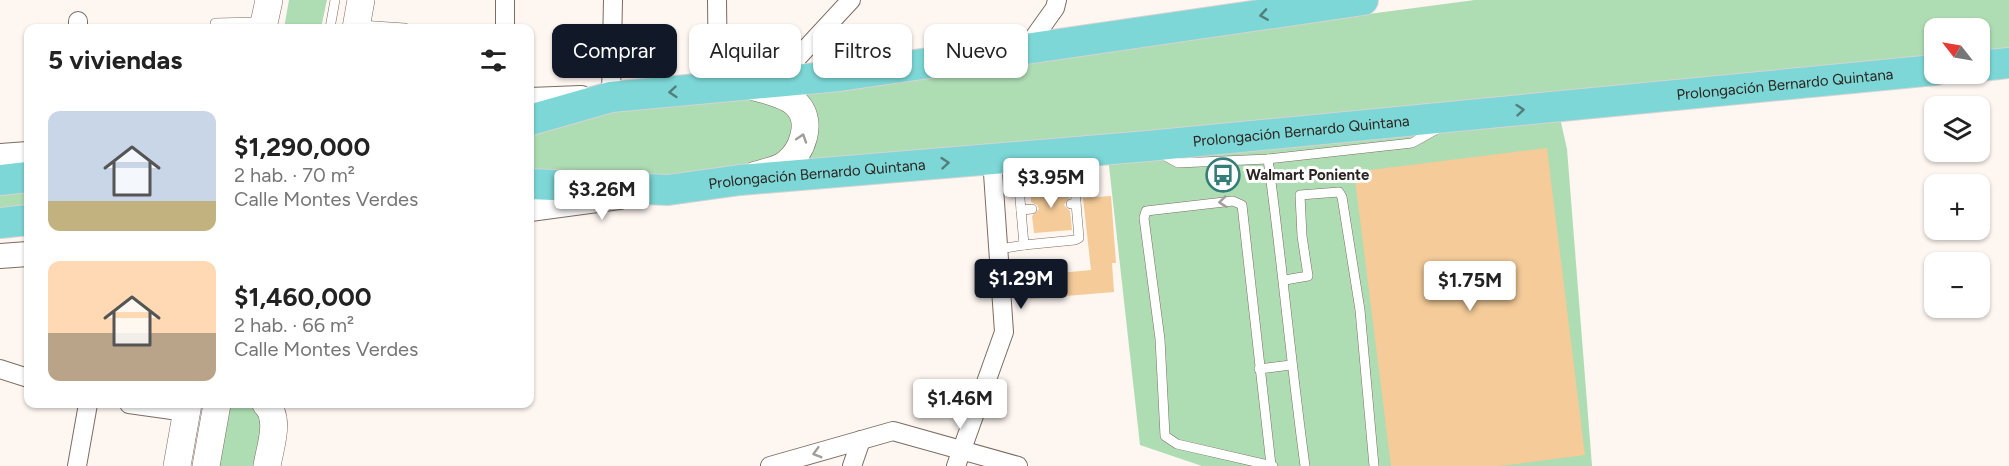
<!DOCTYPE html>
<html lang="es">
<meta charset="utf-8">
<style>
:root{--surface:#fff;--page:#f2f2f2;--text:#222;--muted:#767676;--accent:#111827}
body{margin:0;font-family:Figtree,sans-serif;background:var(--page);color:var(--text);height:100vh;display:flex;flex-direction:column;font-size:22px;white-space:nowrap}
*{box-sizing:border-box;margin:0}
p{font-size:20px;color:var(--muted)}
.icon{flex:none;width:33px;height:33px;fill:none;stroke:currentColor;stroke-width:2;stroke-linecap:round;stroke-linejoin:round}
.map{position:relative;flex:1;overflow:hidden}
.panel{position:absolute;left:24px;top:24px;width:510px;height:384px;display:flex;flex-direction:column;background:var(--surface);border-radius:12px;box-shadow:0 2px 4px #0004}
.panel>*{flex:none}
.guide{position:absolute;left:552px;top:24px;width:570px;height:54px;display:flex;gap:12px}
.needle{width:39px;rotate:301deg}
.fabs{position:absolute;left:1924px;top:18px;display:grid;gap:12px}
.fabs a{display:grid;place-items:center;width:66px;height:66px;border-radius:12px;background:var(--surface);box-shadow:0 2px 4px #0004;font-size:30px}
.price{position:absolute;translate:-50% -51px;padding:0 14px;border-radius:6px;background:#fff;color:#222;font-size:20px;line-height:39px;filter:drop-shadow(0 2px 3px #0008)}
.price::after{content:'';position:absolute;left:50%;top:36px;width:18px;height:14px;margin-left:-9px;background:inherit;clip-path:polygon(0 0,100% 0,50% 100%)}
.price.on{background:var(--accent);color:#fff}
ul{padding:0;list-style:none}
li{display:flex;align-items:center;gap:18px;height:150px;padding:0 24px}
li span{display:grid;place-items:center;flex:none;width:168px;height:120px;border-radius:12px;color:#555}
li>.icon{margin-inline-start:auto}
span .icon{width:72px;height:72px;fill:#fffc;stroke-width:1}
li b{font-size:26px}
h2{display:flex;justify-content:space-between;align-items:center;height:72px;padding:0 24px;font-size:26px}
.tag{padding:0 21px;border-radius:12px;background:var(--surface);box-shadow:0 2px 4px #0004;font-size:21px;line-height:54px}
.tag.on{background:var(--accent);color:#fff}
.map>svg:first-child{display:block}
.green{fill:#aedcb3}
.building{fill:#f4cb99}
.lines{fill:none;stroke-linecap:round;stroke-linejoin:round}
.service-casing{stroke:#7d6c63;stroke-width:10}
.minor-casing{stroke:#7d6c63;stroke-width:20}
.tertiary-casing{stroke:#7d6c63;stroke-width:26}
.secondary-casing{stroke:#7d6c63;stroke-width:28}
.primary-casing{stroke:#d5d3d3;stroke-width:32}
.service{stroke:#fff;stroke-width:9}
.minor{stroke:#fff;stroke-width:18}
.tertiary{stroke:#fff;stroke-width:24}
.secondary{stroke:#fff;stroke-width:27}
.primary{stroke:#7cd7d6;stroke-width:30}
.oneway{stroke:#547e7c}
.oneway2{stroke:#a09d9b}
.labels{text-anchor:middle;stroke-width:6;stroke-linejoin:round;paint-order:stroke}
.street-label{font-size:15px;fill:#2d2521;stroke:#fff}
.poi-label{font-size:15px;font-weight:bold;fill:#2d2521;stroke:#fff;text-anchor:start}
</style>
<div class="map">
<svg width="2009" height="466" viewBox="0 0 2009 466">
<rect width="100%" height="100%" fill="#fef6f1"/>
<g class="green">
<polygon points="289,0 327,0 321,28 284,28"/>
<polygon points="1475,0 2009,0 2009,54 1980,57 1980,28 1935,28 1935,62 1556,100 1567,149 1592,466 1202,466 1140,445 1106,139 530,216 530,96 949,69"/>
<polygon points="28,186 28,216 0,219 0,189"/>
<polygon points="231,404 277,404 263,466 219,466"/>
</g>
<g class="building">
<polygon points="1547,148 1585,455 1500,466 1391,466 1354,172"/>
<polygon points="1069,185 1069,198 1064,205 1070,211 1072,230 1034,233 1032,216 1039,209 1037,205 1031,202 1031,188"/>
<polygon points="1111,196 1116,263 1112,263 1114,292 1030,299 1028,276 1091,270 1083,198"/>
</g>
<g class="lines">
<defs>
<g id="service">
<polyline points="215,23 261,22"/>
<polyline points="360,25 405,28"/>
<polyline points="330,28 335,0"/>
<polyline points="1160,153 1178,163 1268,159 1412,143 1439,128"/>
<path d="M1268,159C1282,261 1291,364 1305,466"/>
<polyline points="1011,163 1018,177 1021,210 1032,209"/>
<polyline points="1019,181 1076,177"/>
<polyline points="1071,204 1076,203 1075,170 1080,158"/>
<polyline points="1024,245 1075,240 1079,238 1076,203"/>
<polyline points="999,249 1024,245 1021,210"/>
<polyline points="1285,280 1308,276 1302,236 1300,195 1339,192 1342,197 1360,310 1374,466"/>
<polyline points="1259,369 1291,365"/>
<polyline points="1271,465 1242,205 1233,201 1146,211 1144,218 1160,339 1165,436 1177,444 1273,466"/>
</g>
<g id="minor">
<polyline points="717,0 718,88"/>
<polyline points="78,21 78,28"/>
<polyline points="505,28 505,0"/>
<polyline points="1025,50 1055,8 1057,0"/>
<polyline points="774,83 851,0"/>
<polyline points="611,97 613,0"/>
<polyline points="0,369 28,378"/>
<polyline points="129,404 186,412"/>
<polyline points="77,466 88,404"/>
<polyline points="770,466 893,431 1018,466"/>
<polyline points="852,466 861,440"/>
<polyline points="956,466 1004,332 992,159"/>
</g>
<g id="tertiary">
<polyline points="530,100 581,98"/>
<polyline points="0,156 28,154"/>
<polyline points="530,209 619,197"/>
<polyline points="0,256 28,254"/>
</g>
<g id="secondary">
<polyline points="263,28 269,0"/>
<polyline points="356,28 361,0"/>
<path d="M752,86C766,91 788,94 798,106C813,123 802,152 786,164C778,170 766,172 756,175"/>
<path d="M266,404C281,419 270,447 267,466"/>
<polyline points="177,466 188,404"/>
<polyline points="206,466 217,404"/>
</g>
<g id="primary">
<polyline points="1980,66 2009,63"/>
<polyline points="530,120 611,97 839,76 1363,0"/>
<polyline points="0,180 28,177"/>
<path id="s1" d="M530,184L668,190L740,180L1148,146L1935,70"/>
<polyline points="0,223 28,220"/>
</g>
</defs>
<use href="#service" class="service-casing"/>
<use href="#minor" class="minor-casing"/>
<use href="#tertiary" class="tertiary-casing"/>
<use href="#secondary" class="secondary-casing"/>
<use href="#primary" class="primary-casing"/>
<use href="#service" class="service"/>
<use href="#minor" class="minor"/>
<use href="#tertiary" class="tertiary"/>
<use href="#secondary" class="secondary"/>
<use href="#primary" class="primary"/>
</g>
<defs><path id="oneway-chevron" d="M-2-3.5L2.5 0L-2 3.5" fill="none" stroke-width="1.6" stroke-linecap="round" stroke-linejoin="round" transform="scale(1.5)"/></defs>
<g class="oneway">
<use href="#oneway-chevron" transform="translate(1264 15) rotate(171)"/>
<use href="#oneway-chevron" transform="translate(673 92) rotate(175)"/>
<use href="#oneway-chevron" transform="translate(1520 110) rotate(-5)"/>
<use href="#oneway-chevron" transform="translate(945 163) rotate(-5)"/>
</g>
<g class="oneway2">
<use href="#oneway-chevron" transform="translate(802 138) rotate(-72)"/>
<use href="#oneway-chevron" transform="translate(1223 202) rotate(174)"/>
<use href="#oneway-chevron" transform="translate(817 453) rotate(164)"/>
</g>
<defs>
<symbol id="bus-ring" viewBox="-11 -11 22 22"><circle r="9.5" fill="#fff" stroke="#347d79" stroke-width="1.5"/><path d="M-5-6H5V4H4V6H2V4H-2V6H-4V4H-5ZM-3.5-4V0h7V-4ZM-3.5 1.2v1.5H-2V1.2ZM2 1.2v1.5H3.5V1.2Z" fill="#347d79"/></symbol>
</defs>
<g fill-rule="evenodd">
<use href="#bus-ring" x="1204" y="156" width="38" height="38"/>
</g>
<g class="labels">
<g class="street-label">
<text dy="5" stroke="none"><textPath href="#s1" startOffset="1260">Prolongación Bernardo Quintana</textPath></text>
<text dy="5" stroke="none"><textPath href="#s1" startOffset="774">Prolongación Bernardo Quintana</textPath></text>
<text dy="5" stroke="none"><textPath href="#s1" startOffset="288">Prolongación Bernardo Quintana</textPath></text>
</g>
<g class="poi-label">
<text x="1246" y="180">Walmart Poniente</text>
</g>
</g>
</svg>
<div class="fabs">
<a><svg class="needle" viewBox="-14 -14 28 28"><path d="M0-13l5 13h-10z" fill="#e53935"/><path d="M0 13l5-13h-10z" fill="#767676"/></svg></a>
<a><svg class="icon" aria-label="layers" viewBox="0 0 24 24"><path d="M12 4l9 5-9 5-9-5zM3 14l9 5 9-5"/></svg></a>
<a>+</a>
<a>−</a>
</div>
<b class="price" style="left:1051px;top:209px">$3.95M</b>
<b class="price" style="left:602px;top:221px">$3.26M</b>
<b class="price on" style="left:1021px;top:310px">$1.29M</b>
<b class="price" style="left:1470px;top:312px">$1.75M</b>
<b class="price" style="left:960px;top:430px">$1.46M</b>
<div class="guide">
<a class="tag on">Comprar</a>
<a class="tag">Alquilar</a>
<a class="tag">Filtros</a>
<a class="tag">Nuevo</a>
</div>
<section class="panel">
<h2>5 viviendas<svg class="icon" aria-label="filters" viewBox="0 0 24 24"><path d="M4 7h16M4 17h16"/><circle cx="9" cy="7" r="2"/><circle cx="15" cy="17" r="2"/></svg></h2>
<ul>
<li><span style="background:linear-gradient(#c9d6e8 75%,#c2b280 0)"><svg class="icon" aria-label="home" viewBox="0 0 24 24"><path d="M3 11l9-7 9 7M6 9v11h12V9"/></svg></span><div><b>$1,290,000</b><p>2 hab. · 70 m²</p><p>Calle Montes Verdes</p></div></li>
<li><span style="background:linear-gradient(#ffd9b3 60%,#b9a48a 0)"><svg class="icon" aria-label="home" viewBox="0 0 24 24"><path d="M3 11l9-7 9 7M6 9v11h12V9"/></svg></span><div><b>$1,460,000</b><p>2 hab. · 66 m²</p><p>Calle Montes Verdes</p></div></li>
</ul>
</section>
</div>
